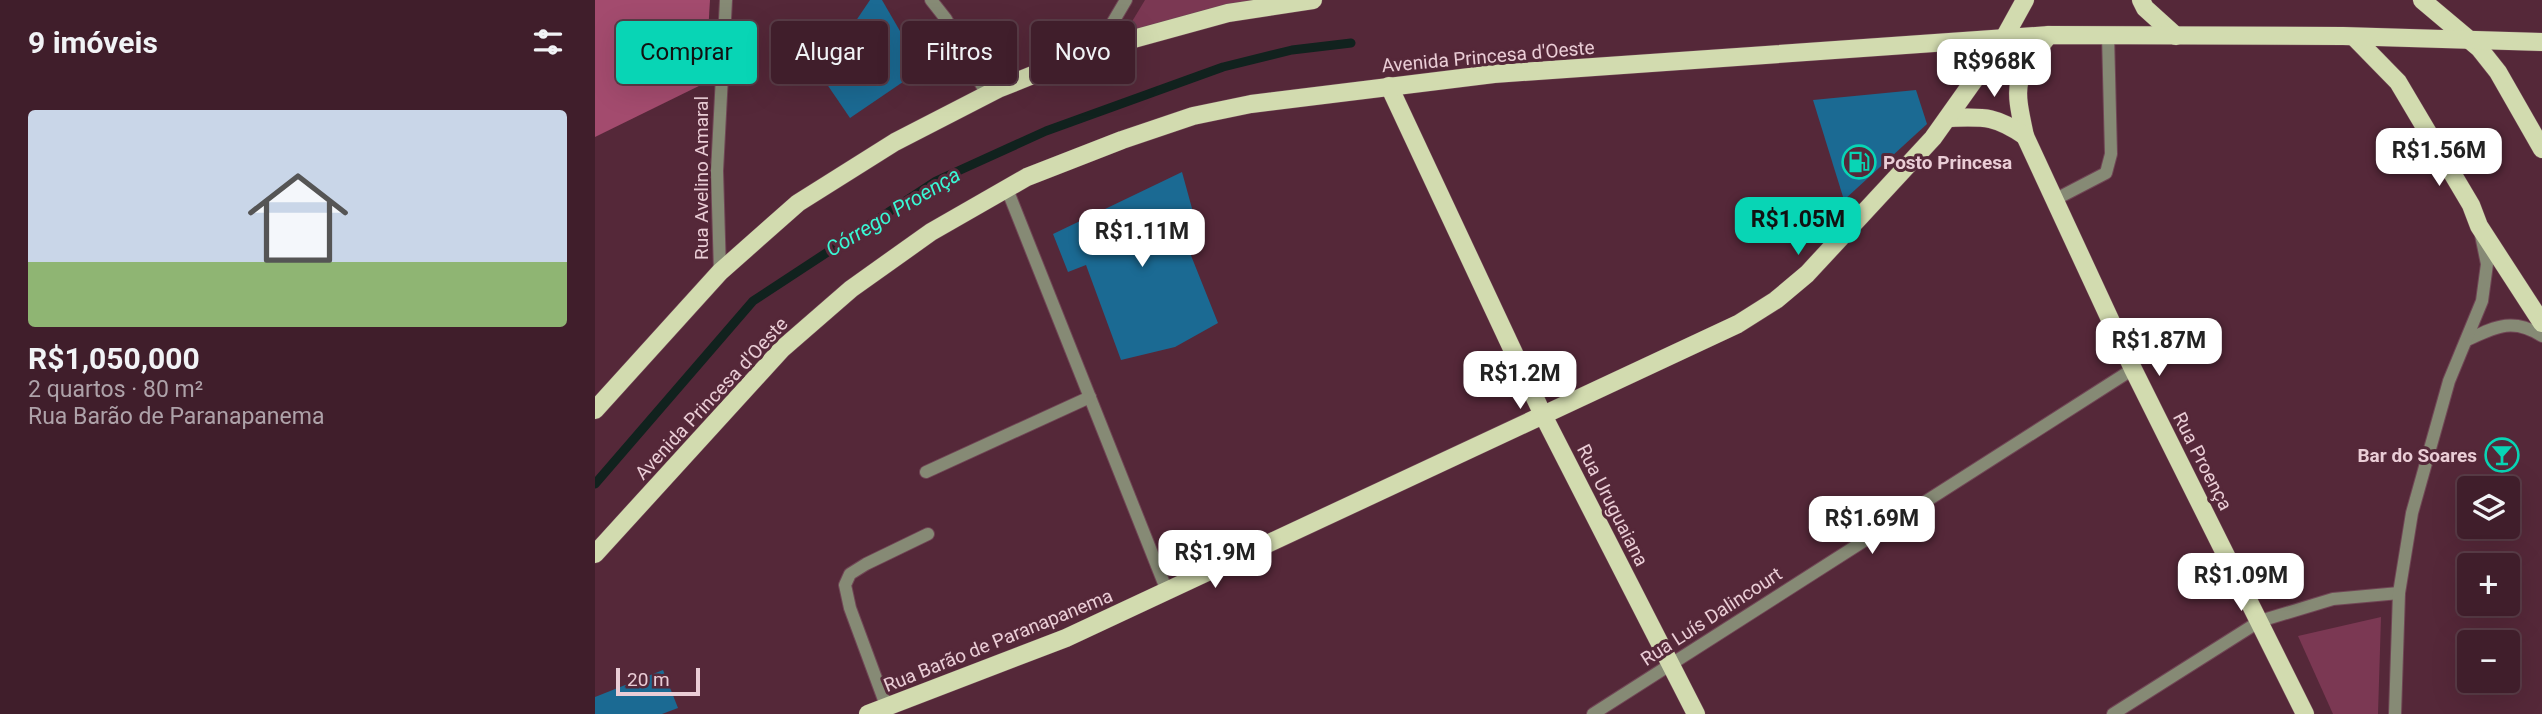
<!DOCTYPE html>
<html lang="pt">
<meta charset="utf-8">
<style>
:root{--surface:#401e2b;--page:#4b2b37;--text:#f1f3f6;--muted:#aea2a9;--line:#593c47;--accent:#08d5b5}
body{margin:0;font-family:Roboto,sans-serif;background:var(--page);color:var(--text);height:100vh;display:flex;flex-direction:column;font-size:26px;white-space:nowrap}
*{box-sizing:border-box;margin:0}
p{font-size:23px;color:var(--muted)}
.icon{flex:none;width:38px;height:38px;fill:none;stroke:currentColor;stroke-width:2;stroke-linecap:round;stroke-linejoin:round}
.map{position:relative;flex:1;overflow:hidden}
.side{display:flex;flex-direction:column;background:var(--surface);width:595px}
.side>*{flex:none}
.guide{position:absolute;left:21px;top:21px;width:665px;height:63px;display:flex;gap:14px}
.controls{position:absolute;left:1862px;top:476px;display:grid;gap:14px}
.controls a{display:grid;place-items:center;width:63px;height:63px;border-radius:7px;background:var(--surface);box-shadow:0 7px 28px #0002,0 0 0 2px var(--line);font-size:35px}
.scale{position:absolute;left:21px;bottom:18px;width:84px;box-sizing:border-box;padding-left:7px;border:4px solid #eacdd6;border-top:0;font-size:19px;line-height:24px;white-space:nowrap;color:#eacdd6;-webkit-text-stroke:5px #552839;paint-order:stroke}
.price{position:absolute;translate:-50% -60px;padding:0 16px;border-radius:14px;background:#fff;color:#222;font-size:23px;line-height:46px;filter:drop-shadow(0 2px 4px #0008)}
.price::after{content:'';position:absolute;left:50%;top:42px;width:21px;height:16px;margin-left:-10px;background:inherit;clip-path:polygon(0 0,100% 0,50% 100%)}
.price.active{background:var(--accent);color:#111}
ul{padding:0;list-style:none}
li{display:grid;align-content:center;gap:14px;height:371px;padding:0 28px}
li span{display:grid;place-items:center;height:217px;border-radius:7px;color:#555}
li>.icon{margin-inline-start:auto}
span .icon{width:126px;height:126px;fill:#fffc;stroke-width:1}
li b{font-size:30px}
h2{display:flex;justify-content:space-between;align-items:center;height:84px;padding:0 28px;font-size:30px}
.tag{padding:0 24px;border-radius:7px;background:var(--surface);box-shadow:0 7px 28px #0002,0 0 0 2px var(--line);font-size:24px;line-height:63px}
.tag.active{background:var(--accent);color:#111}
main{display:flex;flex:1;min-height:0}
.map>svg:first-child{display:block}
.green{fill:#7b3853}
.forest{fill:#a34b6e}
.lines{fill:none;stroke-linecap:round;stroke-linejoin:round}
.stream{stroke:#11221e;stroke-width:9}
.building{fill:#1b6a93}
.minor-casing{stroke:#704655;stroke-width:14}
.major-casing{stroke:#704655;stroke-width:19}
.minor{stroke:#868a75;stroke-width:12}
.major{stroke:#d2dbaf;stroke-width:18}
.labels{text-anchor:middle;stroke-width:6;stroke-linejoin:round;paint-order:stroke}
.street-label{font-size:19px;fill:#eacdd6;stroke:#552839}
.poi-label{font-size:19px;font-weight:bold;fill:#eacdd6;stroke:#552839;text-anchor:start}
.water-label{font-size:21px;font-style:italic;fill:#3af7d4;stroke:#552839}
</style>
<main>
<section class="side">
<h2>9 imóveis<svg class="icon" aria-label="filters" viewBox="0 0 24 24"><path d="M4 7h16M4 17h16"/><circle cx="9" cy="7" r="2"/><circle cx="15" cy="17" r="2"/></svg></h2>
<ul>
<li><span style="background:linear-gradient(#c9d6e8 70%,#8fb573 0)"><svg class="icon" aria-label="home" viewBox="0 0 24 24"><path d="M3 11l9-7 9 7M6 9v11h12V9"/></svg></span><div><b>R$1,050,000</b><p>2 quartos · 80 m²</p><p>Rua Barão de Paranapanema</p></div></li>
</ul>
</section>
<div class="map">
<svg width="1947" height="714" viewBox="0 0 1947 714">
<rect width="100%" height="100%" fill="#552839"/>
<g class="green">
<polygon points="550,0 718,0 524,43"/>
<polygon points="1786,617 1783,714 1738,714 1703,636"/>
</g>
<polygon class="forest" points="0,0 115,0 110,83 0,137"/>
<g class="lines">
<polyline class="stream" points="0,484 158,301 341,181 451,131 628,67 697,50 756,43"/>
</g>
<g class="building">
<polygon points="275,0 287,0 327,69 255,118 225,74"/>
<polygon points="1321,90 1332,124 1249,200 1218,100"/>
<polygon points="587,172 598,212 583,223 623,323 580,347 526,360 491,265 473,272 458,234"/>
<polygon points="68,670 83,708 67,714 0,714 0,697"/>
</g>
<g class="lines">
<defs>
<g id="minor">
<polyline points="336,0 351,19 392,95"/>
<polyline points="502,49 531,0"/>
<polyline points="412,189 572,591"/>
<polyline points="1459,200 1511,173 1516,154 1513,35"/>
<polyline points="125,272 122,171 131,0"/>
<path d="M1872,340C1900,327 1918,317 1947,336"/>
<polyline points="331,472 495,397"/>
<polyline points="292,708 255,608 250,585 255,574 271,564 333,534"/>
<polyline points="998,714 1538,369"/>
<polyline points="1518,714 1665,621 1738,599 1804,593"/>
<polyline points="1800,714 1804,593 1817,513 1854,381 1887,301 1892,264 1886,235"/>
</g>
<g id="major">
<polyline points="1546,0 1550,8 1581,36"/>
<polyline points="1827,0 1884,48 1903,72 1947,149"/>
<path d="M1454,35C1419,80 1418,81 1430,136L1538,369L1710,714"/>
<polyline points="1759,37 1803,82 1876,205 1884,226 1947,323"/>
<polyline points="794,86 948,415 1101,714"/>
<path d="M1353,118C1389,117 1399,115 1430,136"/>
<polyline points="0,410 125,272 203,203 300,142 403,89 502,49 633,13 718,0"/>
<polyline points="0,554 187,349 256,289 336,232 432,177 527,140 598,116 656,104 899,74 1454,35 1748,36 1947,42"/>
<polyline points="273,714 471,638 1143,324 1181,300 1212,274 1338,138 1409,38 1430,0"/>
</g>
</defs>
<use href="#minor" class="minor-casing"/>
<use href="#major" class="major-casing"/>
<use href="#minor" class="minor"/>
<use href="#major" class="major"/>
</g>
<defs>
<symbol id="fuel-ring" viewBox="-11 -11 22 22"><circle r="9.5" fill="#552839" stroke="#08d5b5" stroke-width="1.5"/><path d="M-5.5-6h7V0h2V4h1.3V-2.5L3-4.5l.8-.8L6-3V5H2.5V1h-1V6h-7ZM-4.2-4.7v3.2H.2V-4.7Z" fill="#08d5b5"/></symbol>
<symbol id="bar-ring" viewBox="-11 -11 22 22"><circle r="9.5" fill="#552839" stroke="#08d5b5" stroke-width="1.5"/><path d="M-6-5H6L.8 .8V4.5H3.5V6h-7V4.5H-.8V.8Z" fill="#08d5b5"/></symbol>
</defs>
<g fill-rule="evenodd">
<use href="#fuel-ring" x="1245" y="143" width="38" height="38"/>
<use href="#bar-ring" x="1888" y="436" width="38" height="38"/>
</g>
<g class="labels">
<g class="street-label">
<text transform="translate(893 56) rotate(-5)" y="7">Avenida Princesa d'Oeste</text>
<text transform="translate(106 178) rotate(-90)" y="7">Rua Avelino Amaral</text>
<text transform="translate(116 398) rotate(-47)" y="7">Avenida Princesa d'Oeste</text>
<text transform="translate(1608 461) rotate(63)" y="7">Rua Proença</text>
<text transform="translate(1018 505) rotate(63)" y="7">Rua Uruguaiana</text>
<text transform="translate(1116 616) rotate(-33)" y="7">Rua Luís Dalincourt</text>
<text transform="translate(403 640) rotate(-22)" y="7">Rua Barão de Paranapanema</text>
</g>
<g class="poi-label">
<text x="1288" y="169">Posto Princesa</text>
<text x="1882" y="462" text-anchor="end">Bar do Soares</text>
</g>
<g class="water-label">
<text transform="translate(298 212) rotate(-31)" y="7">Córrego Proença</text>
</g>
</g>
</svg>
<div class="controls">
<a><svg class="icon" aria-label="layers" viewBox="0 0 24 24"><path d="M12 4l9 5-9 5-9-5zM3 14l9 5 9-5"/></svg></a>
<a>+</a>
<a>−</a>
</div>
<div class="scale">20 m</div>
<b class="price" style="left:1399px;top:99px">R$968K</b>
<b class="price" style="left:1844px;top:188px">R$1.56M</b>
<b class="price active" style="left:1203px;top:257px">R$1.05M</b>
<b class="price" style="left:547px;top:269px">R$1.11M</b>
<b class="price" style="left:1564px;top:378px">R$1.87M</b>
<b class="price" style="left:925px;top:411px">R$1.2M</b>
<b class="price" style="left:1277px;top:556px">R$1.69M</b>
<b class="price" style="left:620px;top:590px">R$1.9M</b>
<b class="price" style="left:1646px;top:613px">R$1.09M</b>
<div class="guide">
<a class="tag active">Comprar</a>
<a class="tag">Alugar</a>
<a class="tag">Filtros</a>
<a class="tag">Novo</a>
</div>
</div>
</main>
